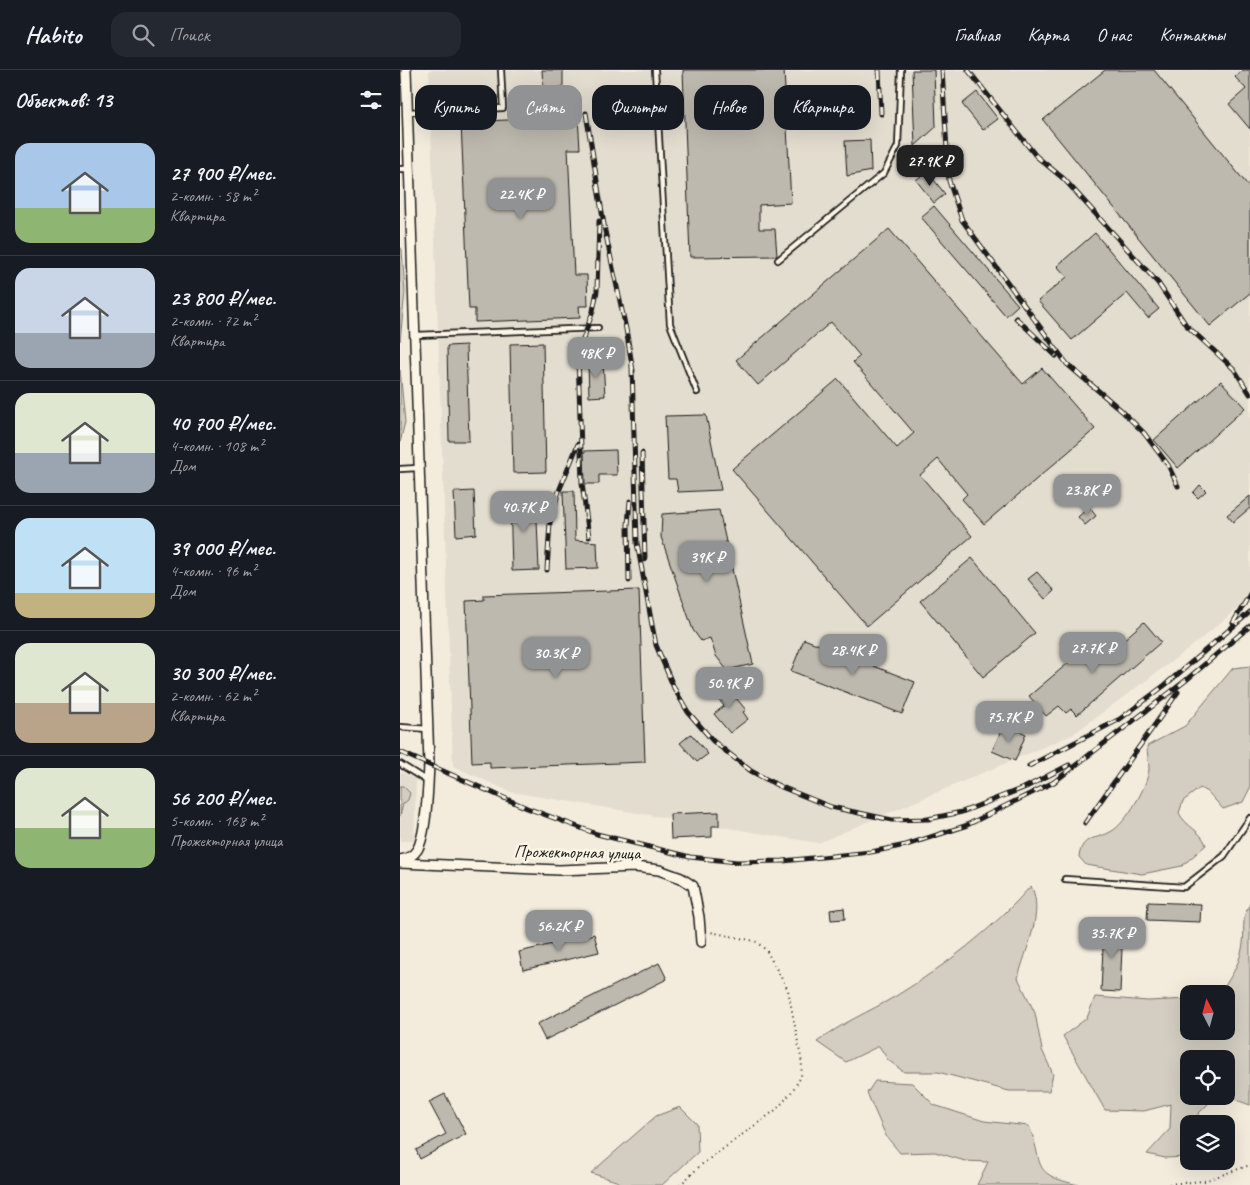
<!DOCTYPE html>
<html lang="ru">
<meta charset="utf-8">
<style>
:root{--surface:#171b24;--page:#242831;--text:#f1f3f6;--muted:#9ea1a6;--line:#363941;--accent:#919294}
body{margin:0;font-family:Caveat,sans-serif;background:var(--page);color:var(--text);height:100vh;display:flex;flex-direction:column;font-size:19px;white-space:nowrap}
*{box-sizing:border-box;margin:0}
p{font-size:16px;color:var(--muted)}
.icon{flex:none;width:28px;height:28px;fill:none;stroke:currentColor;stroke-width:2;stroke-linecap:round;stroke-linejoin:round}
.map{position:relative;flex:1;overflow:hidden}
.drawer{display:flex;flex-direction:column;background:var(--surface);width:400px}
.drawer>*{flex:none}
.banner{position:absolute;left:15px;top:15px;width:475px;height:45px;display:flex;gap:10px}
.needle{width:32px;rotate:354deg}
.fabs{position:absolute;left:780px;top:915px;display:grid;gap:10px}
.fabs a{display:grid;place-items:center;width:55px;height:55px;border-radius:10px;background:var(--surface);box-shadow:0 5px 20px #0002;font-size:25px}
.price{position:absolute;translate:-50% -42px;padding:0 11px;border-radius:10px;background:var(--accent);color:#fff;font-size:16px;line-height:32px;filter:drop-shadow(0 1px 2px #0008)}
.price::after{content:'';position:absolute;left:50%;top:30px;width:15px;height:11px;margin-left:-8px;background:inherit;clip-path:polygon(0 0,100% 0,50% 100%)}
.price.active{background:#222;color:#fff}
ul{padding:0;list-style:none}
li{display:flex;align-items:center;gap:15px;height:125px;padding:0 15px}
li+li{border-top:1px solid var(--line)}
li span{display:grid;place-items:center;flex:none;width:140px;height:100px;border-radius:15px;color:#555}
li>.icon{margin-inline-start:auto}
span .icon{width:60px;height:60px;fill:#fffc;stroke-width:1}
li b{font-size:21px}
h2{display:flex;justify-content:space-between;align-items:center;height:60px;padding:0 15px;font-size:21px}
.pill{padding:0 18px;border-radius:15px;background:var(--surface);box-shadow:0 5px 20px #0002;font-size:18px;line-height:45px}
.pill.active{background:var(--accent);color:#fff}
header{display:flex;align-items:center;gap:30px;box-sizing:border-box;height:70px;padding:0 25px;background:var(--surface);border-bottom:1px solid var(--line)}
header strong{font-size:24px}
nav{display:flex;gap:28px;margin-inline-start:auto;font-size:18px}
.search{width:350px;height:45px;background:var(--page);display:flex;align-items:center;gap:12px;box-sizing:border-box;padding:0 18px;border-radius:15px;color:var(--muted);font-size:19px}
main{display:flex;flex:1;min-height:0}
.map>svg:first-child{display:block}
.built{fill:#e3ddcf}
.green{fill:#d3cec1;stroke:#78756e}
.building{fill:#beb9ae;stroke:#1c1c1c}
.lines{fill:none;stroke-linecap:round;stroke-linejoin:round}
.service-casing{stroke:#1c1c1c;stroke-width:8}
.minor-casing{stroke:#1c1c1c;stroke-width:12}
.path{stroke:#1c1c1c;stroke-width:2;stroke-dasharray:1 4;stroke-linecap:butt}
.service{stroke:#fcf5e5;stroke-width:4.5}
.minor{stroke:#fcf5e5;stroke-width:9}
.rail-casing{stroke:#1c1c1c;stroke-width:5}
.rail{stroke:#fcf5e5;stroke-width:3;stroke-dasharray:9;stroke-linecap:butt}
.labels{text-anchor:middle;stroke-width:5;stroke-linejoin:round;paint-order:stroke}
.street-label{font-size:18px;fill:#1c1c1c;stroke:#fcf5e5}
</style>
<header>
<strong>Habito</strong>
<div class="search"><svg class="icon" aria-label="search" viewBox="0 0 24 24"><circle cx="10" cy="10" r="6"/><path d="M15 15l6 6"/></svg>Поиск</div>
<nav><a>Главная</a><a>Карта</a><a>О нас</a><a>Контакты</a></nav>
</header>
<main>
<section class="drawer">
<h2>Объектов: 13<svg class="icon" aria-label="filters" viewBox="0 0 24 24"><path d="M4 7h16M4 17h16"/><circle cx="9" cy="7" r="2"/><circle cx="15" cy="17" r="2"/></svg></h2>
<ul>
<li><span style="background:linear-gradient(#a9c7e8 65%,#8fb573 0)"><svg class="icon" aria-label="home" viewBox="0 0 24 24"><path d="M3 11l9-7 9 7M6 9v11h12V9"/></svg></span><div><b>27 900 ₽/мес.</b><p>2-комн. · 58 m²</p><p>Квартира</p></div></li>
<li><span style="background:linear-gradient(#c9d6e8 65%,#9aa5b1 0)"><svg class="icon" aria-label="home" viewBox="0 0 24 24"><path d="M3 11l9-7 9 7M6 9v11h12V9"/></svg></span><div><b>23 800 ₽/мес.</b><p>2-комн. · 72 m²</p><p>Квартира</p></div></li>
<li><span style="background:linear-gradient(#dfe7d0 60%,#9aa5b1 0)"><svg class="icon" aria-label="home" viewBox="0 0 24 24"><path d="M3 11l9-7 9 7M6 9v11h12V9"/></svg></span><div><b>40 700 ₽/мес.</b><p>4-комн. · 108 m²</p><p>Дом</p></div></li>
<li><span style="background:linear-gradient(#bfe0f5 75%,#c2b280 0)"><svg class="icon" aria-label="home" viewBox="0 0 24 24"><path d="M3 11l9-7 9 7M6 9v11h12V9"/></svg></span><div><b>39 000 ₽/мес.</b><p>4-комн. · 96 m²</p><p>Дом</p></div></li>
<li><span style="background:linear-gradient(#dfe7d0 60%,#b9a48a 0)"><svg class="icon" aria-label="home" viewBox="0 0 24 24"><path d="M3 11l9-7 9 7M6 9v11h12V9"/></svg></span><div><b>30 300 ₽/мес.</b><p>2-комн. · 62 m²</p><p>Квартира</p></div></li>
<li><span style="background:linear-gradient(#dfe7d0 60%,#8fb573 0)"><svg class="icon" aria-label="home" viewBox="0 0 24 24"><path d="M3 11l9-7 9 7M6 9v11h12V9"/></svg></span><div><b>56 200 ₽/мес.</b><p>5-комн. · 168 m²</p><p>Прожекторная улица</p></div></li>
</ul>
</section>
<div class="map">
<svg width="850" height="1115" viewBox="0 0 850 1115">
<rect width="100%" height="100%" fill="#f3ecdd"/>
<filter id="ink" filterUnits="userSpaceOnUse"><feTurbulence type="fractalNoise" baseFrequency=".02" numOctaves="2"/><feDisplacementMap in="SourceGraphic" scale="10" xChannelSelector="R" yChannelSelector="G"/><feConvolveMatrix kernelMatrix="1 2 1 2 8 2 1 2 1" color-interpolation-filters="sRGB"/></filter>
<g filter="url(#ink)">
<g class="built">
<polygon points="29,0 850,0 850,528 790,578 672,665 418,773 111,722 53,696"/>
<polygon points="0,702 16,708 14,771 0,771"/>
</g>
<g class="green">
<polygon points="0,177 2,179 5,222 0,271"/>
<polygon points="0,300 5,352 0,373"/>
<path d="M850,596V718L843,732L823,739L809,723L800,718L783,731L779,743C786,757 801,760 806,775L782,796L742,804L686,795L679,787C682,764 696,771 712,761C726,753 748,716 749,699C749,692 747,683 747,676L785,656L833,598Z"/>
<polygon points="0,716 3,716 10,723 8,730 3,734 0,746"/>
<path d="M631,816C645,842 625,880 618,908L635,943L642,980L653,1004L649,1021H609L538,1002H504L488,990L479,976L446,992L417,972C441,953 469,942 496,926C546,895 592,860 631,816Z"/>
<path d="M850,834V1035L826,1026V989H789V1026H816L798,1044L799,1054H789V1087L765,1088L747,1084L770,1059L771,1034L744,1041L705,1040L663,966L687,948L695,927L748,931L789,929V961H826V924H819C830,909 838,897 842,879C846,863 840,847 850,834Z"/>
<path d="M475,1011L512,1013L534,1035L584,1051L629,1056C645,1094 628,1104 679,1115H577L588,1092L565,1091L535,1082L500,1083L486,1066L467,1023Z"/>
<polygon points="280,1037 297,1054 298,1082 262,1115 220,1115 219,1112 191,1103 256,1046"/>
</g>
<g class="building">
<polygon points="142,0 163,0 163,17 159,17 159,21 145,21 145,16 143,16"/>
<polygon points="283,0 384,0 391,133 359,135 359,159 375,159 377,186 290,187"/>
<polygon points="512,0 534,0 536,57 515,76"/>
<polygon points="705,0 754,0 850,118 850,223 810,256 643,50"/>
<polygon points="843,0 850,0 850,59 829,34 846,19 835,7"/>
<polygon points="577,22 598,49 583,60 562,34"/>
<polygon points="178,47 180,79 168,79 174,205 187,205 188,236 179,236 180,248 75,252 75,239 69,239 61,52"/>
<polygon points="470,70 471,101 447,106 445,71"/>
<polygon points="527,101 545,124 534,133 516,110"/>
<polygon points="534,136 618,235 606,246 521,147"/>
<polygon points="489,159 623,314 642,298 695,359 584,454 562,429 567,424 538,389 520,405 572,466 467,556 332,399 438,309 497,378 514,363 453,292 460,286 431,252 358,315 336,290"/>
<polygon points="695,163 759,239 748,248 727,223 672,270 638,231 667,207 657,196"/>
<polygon points="143,273 146,402 113,403 110,274"/>
<polygon points="66,275 69,371 49,371 47,276"/>
<polygon points="203,290 205,326 189,327 188,291"/>
<polygon points="821,311 845,338 778,398 754,370"/>
<polygon points="306,345 321,420 278,422 276,409 268,409 265,346"/>
<polygon points="216,380 217,405 199,405 199,414 185,414 184,381"/>
<polygon points="800,415 806,421 798,428 793,423"/>
<polygon points="74,421 76,464 56,466 54,422"/>
<polygon points="163,421 174,421 175,470 197,472 198,498 166,499"/>
<polygon points="128,423 128,426 136,425 139,500 112,501 110,424"/>
<polygon points="850,426 850,438 833,452 827,445"/>
<polygon points="689,437 696,446 685,455 678,447"/>
<polygon points="319,440 353,594 327,600 316,586 310,568 301,571 293,560 261,467 262,444"/>
<polygon points="572,488 635,563 583,607 520,531"/>
<polygon points="637,502 654,521 645,529 628,509"/>
<polygon points="239,520 245,692 90,698 90,692 72,693 66,531 84,530 84,525"/>
<polygon points="744,552 761,572 677,645 671,639 666,643 659,636 646,646 629,626 680,583 692,597"/>
<polygon points="404,569 515,612 502,644 391,601"/>
<polygon points="323,612 346,640 343,642 348,649 330,663 314,644 324,636 312,621"/>
<polygon points="604,654 626,664 615,691 592,681"/>
<polygon points="291,664 308,684 297,692 280,673"/>
<polygon points="319,742 319,756 312,756 312,767 271,769 270,744"/>
<polygon points="748,832 801,834 800,852 747,850"/>
<polygon points="444,838 445,849 431,850 430,840"/>
<polygon points="704,856 723,857 720,922 701,921"/>
<polygon points="194,864 199,882 123,900 119,882"/>
<polygon points="259,893 267,909 145,970 137,954"/>
<polygon points="45,1024 66,1064 20,1089 16,1080 46,1064 29,1032"/>
</g>
<g class="lines">
<defs>
<g id="service">
<polyline points="255,0 270,254 297,322"/>
<polyline points="7,42 103,38 101,0"/>
<polyline points="0,99 9,99"/>
<polyline points="378,190 484,103 498,76 501,0"/>
<polyline points="16,265 198,258"/>
<polyline points="0,399 18,398"/>
<polyline points="0,657 28,659"/>
<polyline points="0,694 27,711"/>
<polyline points="665,809 784,817 824,786 850,748"/>
</g>
<g id="minor">
<path d="M0,790C7,789 13,786 17,780C27,764 28,714 29,694L6,0"/>
<polyline points="0,793 159,800 235,797 259,800 281,808 293,816 299,847 301,872"/>
</g>
</defs>
<use href="#service" class="service-casing"/>
<use href="#minor" class="minor-casing"/>
<g class="path">
<polyline points="769,1114 804,1111 850,1095"/>
<polyline points="280,1115 301,1095 377,1039 390,1024 401,1007 402,993 388,920 366,880 355,871 310,862"/>
</g>
<use href="#service" class="service"/>
<use href="#minor" class="minor"/>
<defs>
<g id="rail">
<polyline points="479,0 481,44"/>
<polyline points="542,0 549,111 562,150 667,294 722,341 744,363 768,395 778,416"/>
<polyline points="568,0 636,86 664,109 758,213 786,255 834,299 850,324"/>
<polyline points="186,43 205,161 226,259 233,301"/>
<polyline points="616,248 656,286"/>
<polyline points="232,296 237,473 252,555 256,575 274,618 288,642 313,671 351,701 379,716 431,737 492,750 528,749 562,742 626,717 669,695"/>
<polyline points="242,383 245,490"/>
<polyline points="189,467 182,413 178,284 193,241 197,221 199,151"/>
<polyline points="147,500 150,452 159,421 178,374"/>
<polyline points="229,511 228,455 230,431"/>
<polyline points="833,553 850,524"/>
<polyline points="0,682 127,738 197,764 290,787 337,792 383,791 471,782 506,775 565,756 654,712 785,611 850,556"/>
<polyline points="629,696 720,649 765,615 850,542"/>
<polyline points="685,753 778,622"/>
</g>
</defs>
<use href="#rail" class="rail-casing"/>
<use href="#rail" class="rail"/>
</g>
</g>
<g class="labels">
<g class="street-label">
<text transform="translate(177 782) rotate(1)" y="6">Прожекторная улица</text>
</g>
</g>
</svg>
<div class="fabs">
<a><svg class="needle" viewBox="-14 -14 28 28"><path d="M0-13l5 13h-10z" fill="#e53935"/><path d="M0 13l5-13h-10z" fill="#9ea1a6"/></svg></a>
<a><svg class="icon" aria-label="locate" viewBox="0 0 24 24"><circle cx="12" cy="12" r="6"/><path d="M12 2v4M12 18v4M2 12h4M18 12h4"/></svg></a>
<a><svg class="icon" aria-label="layers" viewBox="0 0 24 24"><path d="M12 4l9 5-9 5-9-5zM3 14l9 5 9-5"/></svg></a>
</div>
<b class="price active" style="left:530px;top:117px">27.9K ₽</b>
<b class="price" style="left:121px;top:150px">22.4K ₽</b>
<b class="price" style="left:196px;top:309px">48K ₽</b>
<b class="price" style="left:687px;top:446px">23.8K ₽</b>
<b class="price" style="left:124px;top:463px">40.7K ₽</b>
<b class="price" style="left:307px;top:513px">39K ₽</b>
<b class="price" style="left:693px;top:604px">27.7K ₽</b>
<b class="price" style="left:453px;top:606px">28.4K ₽</b>
<b class="price" style="left:156px;top:609px">30.3K ₽</b>
<b class="price" style="left:329px;top:639px">50.9K ₽</b>
<b class="price" style="left:609px;top:673px">75.7K ₽</b>
<b class="price" style="left:159px;top:882px">56.2K ₽</b>
<b class="price" style="left:712px;top:889px">35.7K ₽</b>
<div class="banner">
<a class="pill">Купить</a>
<a class="pill active">Снять</a>
<a class="pill">Фильтры</a>
<a class="pill">Новое</a>
<a class="pill">Квартира</a>
</div>
</div>
</main>
